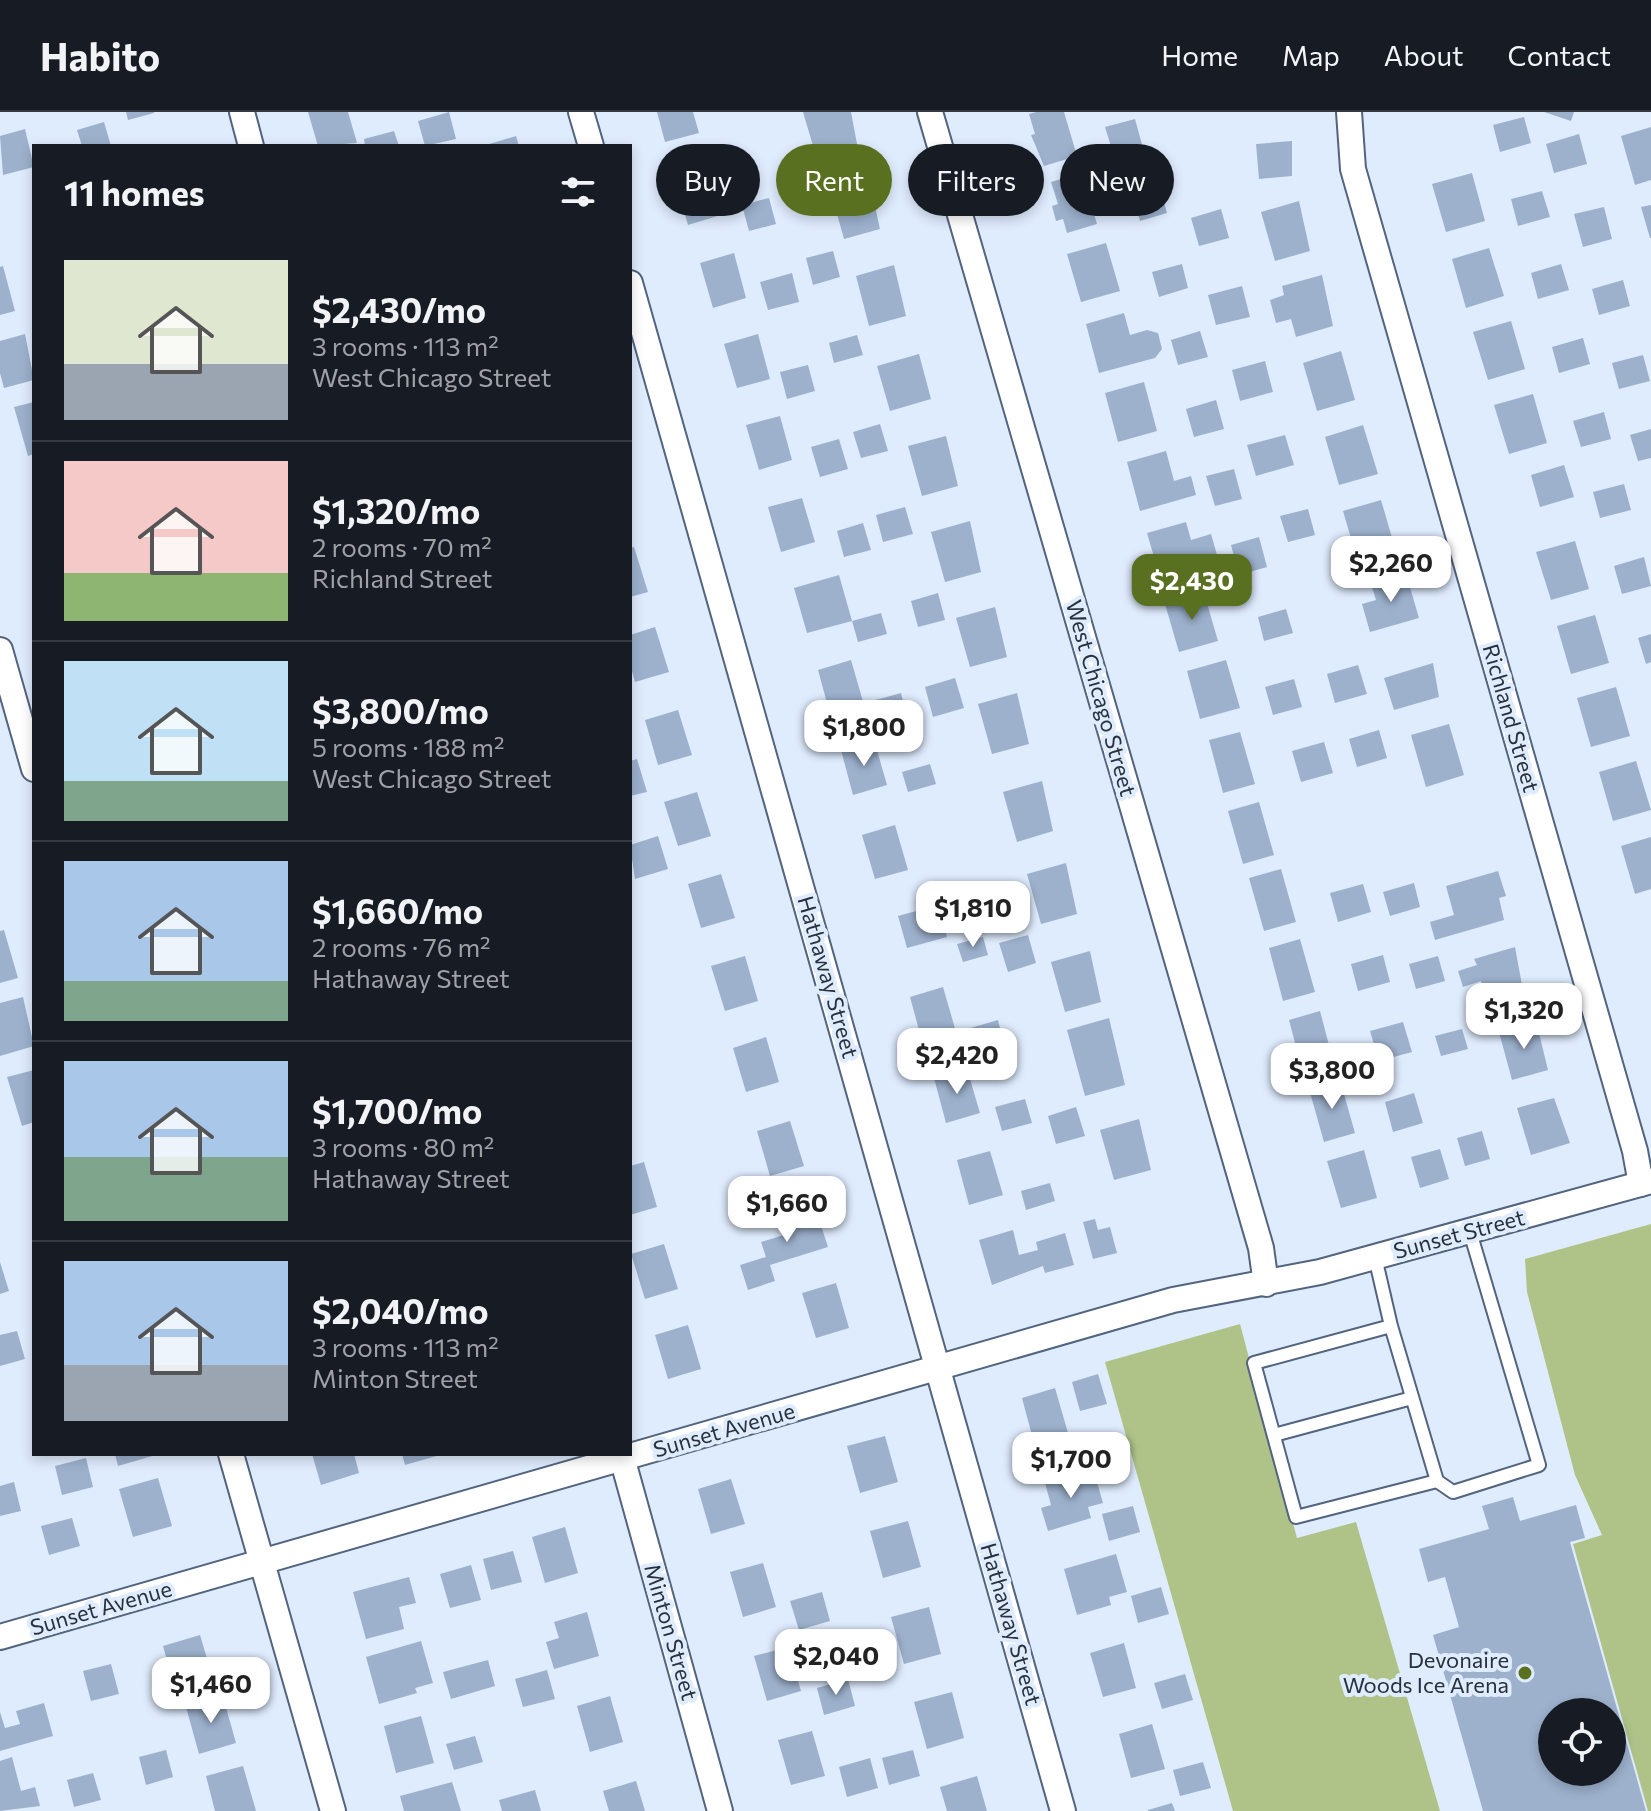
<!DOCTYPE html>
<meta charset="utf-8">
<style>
:root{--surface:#171b24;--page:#20242c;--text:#f1f3f6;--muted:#9ea1a6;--line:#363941;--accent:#5a7021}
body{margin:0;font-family:Commissioner,sans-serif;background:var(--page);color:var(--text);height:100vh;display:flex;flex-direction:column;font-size:30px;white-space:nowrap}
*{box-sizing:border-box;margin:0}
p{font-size:26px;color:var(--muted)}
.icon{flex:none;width:44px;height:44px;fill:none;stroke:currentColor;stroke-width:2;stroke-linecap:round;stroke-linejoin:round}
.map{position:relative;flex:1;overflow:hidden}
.panel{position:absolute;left:32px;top:32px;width:600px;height:1312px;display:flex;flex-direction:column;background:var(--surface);border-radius:0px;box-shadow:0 4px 12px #0003}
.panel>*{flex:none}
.banner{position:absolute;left:656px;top:32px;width:760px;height:72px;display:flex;gap:16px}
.tools{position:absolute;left:1538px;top:1586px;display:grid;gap:16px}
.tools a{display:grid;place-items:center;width:88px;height:88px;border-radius:50%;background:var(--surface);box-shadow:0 4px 12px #0003;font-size:40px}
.price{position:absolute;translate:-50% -68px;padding:0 18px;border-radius:16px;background:#fff;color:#222;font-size:26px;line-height:52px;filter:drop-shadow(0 2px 4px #0008)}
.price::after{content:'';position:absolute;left:50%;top:48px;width:24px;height:18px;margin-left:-12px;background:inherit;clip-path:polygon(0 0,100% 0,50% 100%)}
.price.on{background:var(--accent);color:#fff}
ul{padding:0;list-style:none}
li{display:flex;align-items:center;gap:24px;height:200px;padding:0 32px}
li+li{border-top:2px solid var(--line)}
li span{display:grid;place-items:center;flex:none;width:224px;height:160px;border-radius:0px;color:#555}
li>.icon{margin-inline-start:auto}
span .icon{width:96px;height:96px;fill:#fffc;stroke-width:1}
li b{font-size:34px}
h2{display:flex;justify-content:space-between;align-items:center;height:96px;padding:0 32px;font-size:34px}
.tag{padding:0 28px;border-radius:36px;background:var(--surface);box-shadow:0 4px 12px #0003;font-size:28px;line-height:72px}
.tag.on{background:var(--accent);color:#fff}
header{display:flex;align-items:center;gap:48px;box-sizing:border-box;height:112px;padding:0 40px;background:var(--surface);border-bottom:2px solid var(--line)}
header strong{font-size:38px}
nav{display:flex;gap:44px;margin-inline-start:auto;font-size:28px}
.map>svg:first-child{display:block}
.green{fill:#afc389}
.building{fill:#9db1cd;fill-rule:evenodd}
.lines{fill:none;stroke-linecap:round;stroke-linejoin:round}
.service-casing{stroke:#52647e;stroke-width:16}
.minor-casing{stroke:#52647e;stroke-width:28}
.service{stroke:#fff;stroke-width:12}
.minor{stroke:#fff;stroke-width:24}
.poi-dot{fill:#5a7021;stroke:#dfecfe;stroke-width:3}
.labels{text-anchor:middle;stroke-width:8;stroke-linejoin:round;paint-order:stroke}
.street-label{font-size:22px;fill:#28313c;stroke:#dfecfe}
.poi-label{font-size:22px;fill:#28313c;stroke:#dfecfe;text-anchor:end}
</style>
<header>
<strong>Habito</strong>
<nav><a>Home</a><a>Map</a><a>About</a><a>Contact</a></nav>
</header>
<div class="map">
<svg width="1651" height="1699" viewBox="0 0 1651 1699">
<rect width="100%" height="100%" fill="#dfecfe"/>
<g class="green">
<polygon points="1651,1112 1651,1699 1648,1699 1573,1432 1602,1423 1575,1363 1527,1180 1525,1147"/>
<polygon points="1240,1212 1297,1426 1356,1410 1440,1699 1233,1699 1105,1250"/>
</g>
<g class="building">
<polygon points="126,0 154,0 154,1 128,8"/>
<polygon points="308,0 348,0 357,31 318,34"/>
<polygon points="449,0 456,27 425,34 418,9"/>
<polygon points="657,0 693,0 699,21 665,30"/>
<polygon points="803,0 851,0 857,32 816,44"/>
<polygon points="1036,0 1064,0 1077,44 1044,54 1031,23 1035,22 1029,2"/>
<polygon points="1544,0 1574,0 1571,9"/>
<polygon points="1524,5 1531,31 1500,40 1493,13"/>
<polygon points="1135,7 1143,36 1114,44 1105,15"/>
<polygon points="104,10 111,34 82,34 77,18"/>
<polygon points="1651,15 1651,68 1635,73 1621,24"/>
<polygon points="25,17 34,55 3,63 0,24"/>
<polygon points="394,19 399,34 365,34 364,27"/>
<polygon points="1579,22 1587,52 1554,61 1546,32"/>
<polygon points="516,24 519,34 486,34 486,33"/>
<polygon points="1292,29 1292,64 1259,67 1256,32"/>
<polygon points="810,51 815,71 787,79 781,59"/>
<polygon points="709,59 721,103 688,113 675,68"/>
<polygon points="1082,61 1097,112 1067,121 1063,107 1056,109 1052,94 1058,92 1051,70"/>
<polygon points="1472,61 1485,109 1446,120 1432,72"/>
<polygon points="869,67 880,117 844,127 830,77"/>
<polygon points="1159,73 1167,101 1140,109 1132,81"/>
<polygon points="1542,79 1550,105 1518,114 1511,87"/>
<polygon points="769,86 776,112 749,119 742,93"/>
<polygon points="1299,89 1310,139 1275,149 1261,100"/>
<polygon points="1651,93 1651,126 1650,126 1641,95"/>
<polygon points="1604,95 1612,127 1583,135 1574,102"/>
<polygon points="1221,97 1229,126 1199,134 1191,106"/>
<polygon points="1106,131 1120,179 1081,190 1067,142"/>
<polygon points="1489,136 1504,184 1466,196 1452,147"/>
<polygon points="833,139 840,165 813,173 806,146"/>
<polygon points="734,141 746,186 713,196 700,151"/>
<polygon points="1182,152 1188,176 1159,185 1152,160"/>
<polygon points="1561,152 1569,178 1538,187 1531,161"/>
<polygon points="894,153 906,204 869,214 856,164"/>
<polygon points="3,154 15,199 0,203 0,155"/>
<polygon points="792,161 799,190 768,198 760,170"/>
<polygon points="1322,163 1333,214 1296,225 1291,207 1276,211 1270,188 1284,183 1282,174"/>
<polygon points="1623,168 1630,194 1599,203 1592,177"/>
<polygon points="1242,174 1250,205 1216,213 1208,183"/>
<polygon points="1124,201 1130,223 1147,218 1158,221 1162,237 1155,246 1099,261 1086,212"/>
<polygon points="1511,209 1525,257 1488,268 1473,220"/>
<polygon points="1200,219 1208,245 1178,253 1171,228"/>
<polygon points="25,222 34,268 4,276 0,261 0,229"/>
<polygon points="758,222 770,267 737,276 724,232"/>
<polygon points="857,223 863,243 834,251 829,231"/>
<polygon points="1583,226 1590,252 1559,261 1552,235"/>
<polygon points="1341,239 1355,288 1317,299 1303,251"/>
<polygon points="919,242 931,287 890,299 877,254"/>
<polygon points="1643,243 1650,269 1619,277 1612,251"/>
<polygon points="1265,249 1273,280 1240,289 1232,258"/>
<polygon points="808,253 815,279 787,287 780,260"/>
<polygon points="1144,270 1157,319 1118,330 1105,281"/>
<polygon points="1533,282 1547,331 1509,342 1494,293"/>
<polygon points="1216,288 1224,317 1194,325 1186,297"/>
<polygon points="34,290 34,342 28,344 14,295"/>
<polygon points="1604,300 1611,327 1581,335 1573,309"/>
<polygon points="780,304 792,348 759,358 746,313"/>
<polygon points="880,312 888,339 861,346 853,320"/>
<polygon points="1363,313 1378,362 1339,373 1325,325"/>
<polygon points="1651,317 1651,346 1638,349 1630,323"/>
<polygon points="1285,323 1294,353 1256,364 1247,333"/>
<polygon points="946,324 958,374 922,384 908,334"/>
<polygon points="839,327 848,357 820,365 811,335"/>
<polygon points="1166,339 1174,369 1191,364 1196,383 1140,399 1127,350"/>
<polygon points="1564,353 1574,385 1540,395 1531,363"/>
<polygon points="1234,357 1242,387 1215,394 1206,364"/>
<polygon points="1624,372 1631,398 1600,406 1593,380"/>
<polygon points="802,386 815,430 781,440 768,395"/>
<polygon points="1381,388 1395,436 1357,447 1343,399"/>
<polygon points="905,395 913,422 883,430 876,403"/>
<polygon points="1308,397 1315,423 1288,430 1280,404"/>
<polygon points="970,409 981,460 945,470 931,420"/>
<polygon points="1186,410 1191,428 1211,422 1220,453 1161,469 1147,421"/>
<polygon points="863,411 871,438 844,445 837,419"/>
<polygon points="1259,425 1267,455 1239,463 1231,433"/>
<polygon points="1575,429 1589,477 1551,488 1536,440"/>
<polygon points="634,435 648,480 630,485 630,436"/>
<polygon points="1644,445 1651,474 1622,482 1614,454"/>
<polygon points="1406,462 1419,506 1370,520 1362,492 1376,488 1371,472"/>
<polygon points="839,463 852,509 807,521 794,476"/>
<polygon points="938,481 945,508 918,515 911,489"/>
<polygon points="1204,481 1218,529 1179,540 1165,492"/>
<polygon points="995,495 1007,545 970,555 956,506"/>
<polygon points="1286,497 1293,521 1264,529 1258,505"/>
<polygon points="881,501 887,522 858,530 852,509"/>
<polygon points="1595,503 1609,551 1571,562 1557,514"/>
<polygon points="655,515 669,560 635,570 630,552 630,523"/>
<polygon points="1651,522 1651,550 1646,552 1638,526"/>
<polygon points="851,548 864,593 830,602 818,558"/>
<polygon points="1226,548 1240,596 1200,607 1187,559"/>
<polygon points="1433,551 1439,585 1394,598 1384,566"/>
<polygon points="1358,553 1367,582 1335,591 1327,562"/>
<polygon points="955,566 964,596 933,605 925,575"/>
<polygon points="1294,567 1302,595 1273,603 1265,575"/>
<polygon points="1616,575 1630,624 1591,635 1577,586"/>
<polygon points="901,581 906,602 878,610 872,589"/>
<polygon points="1017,581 1029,632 992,642 978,592"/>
<polygon points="678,598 692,643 658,653 645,608"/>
<polygon points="1449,612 1464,663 1426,675 1411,623"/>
<polygon points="1379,618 1387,646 1357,655 1349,627"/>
<polygon points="1240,620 1255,672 1223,681 1209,628"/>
<polygon points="874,628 887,673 853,683 841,638"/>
<polygon points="1324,630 1333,661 1301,670 1292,639"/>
<polygon points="637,647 647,680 630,684 630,649"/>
<polygon points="1636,649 1651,698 1613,709 1599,660"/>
<polygon points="930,652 936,672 908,680 902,660"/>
<polygon points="1042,669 1053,719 1017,730 1003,680"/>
<polygon points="697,680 711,724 678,734 664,690"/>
<polygon points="1259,690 1274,743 1243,752 1228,699"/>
<polygon points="895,713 908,758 875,767 862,723"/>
<polygon points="658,724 668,757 635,767 630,733"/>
<polygon points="1651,725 1651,777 1635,782 1621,734"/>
<polygon points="1066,751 1077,802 1041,812 1027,762"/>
<polygon points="1281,757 1296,810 1264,819 1249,766"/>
<polygon points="1498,759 1506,784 1499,786 1504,808 1435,828 1430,810 1454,803 1446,774"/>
<polygon points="721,762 735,806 701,816 688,772"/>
<polygon points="1414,771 1420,795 1390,804 1383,780"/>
<polygon points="1363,772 1371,800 1338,810 1330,781"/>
<polygon points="938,793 947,825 907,836 898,804"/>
<polygon points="4,818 18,866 0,871 0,819"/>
<polygon points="1028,823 1036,851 1008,860 999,831"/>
<polygon points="983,825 988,843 963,850 957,832"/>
<polygon points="1300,827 1315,880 1283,889 1269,836"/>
<polygon points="1515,835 1524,884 1488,895 1481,869 1463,875 1458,859 1477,853 1474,847"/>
<polygon points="1090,839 1101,890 1065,900 1051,850"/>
<polygon points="1383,843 1390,870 1358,879 1351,852"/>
<polygon points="745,844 758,889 725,899 711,854"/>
<polygon points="1438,844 1445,869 1416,877 1409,852"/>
<polygon points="943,875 956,920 922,929 910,885"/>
<polygon points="23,885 34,934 0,944 0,891"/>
<polygon points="1320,899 1334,952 1303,961 1289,908"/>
<polygon points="1109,906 1125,973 1085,984 1067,918"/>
<polygon points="998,908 1004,932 974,940 967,917"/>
<polygon points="1536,909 1548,958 1512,968 1499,920"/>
<polygon points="1403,910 1412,940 1379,949 1370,919"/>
<polygon points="1462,917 1468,937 1441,944 1435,924"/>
<polygon points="766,925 779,970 746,980 733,936"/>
<polygon points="967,957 980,1001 946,1011 934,966"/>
<polygon points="34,958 34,1010 22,1014 7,965"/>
<polygon points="1340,968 1355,1021 1324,1030 1309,977"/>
<polygon points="1414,981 1423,1011 1393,1020 1385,990"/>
<polygon points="1554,986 1570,1031 1531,1043 1517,996"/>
<polygon points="1025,987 1032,1011 1002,1019 995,995"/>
<polygon points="1076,995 1085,1024 1056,1032 1048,1004"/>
<polygon points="1139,1007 1151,1058 1114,1068 1100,1018"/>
<polygon points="790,1009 804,1054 770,1064 757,1019"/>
<polygon points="1482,1019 1490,1047 1465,1054 1457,1026"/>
<polygon points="1440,1037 1449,1067 1420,1076 1411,1045"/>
<polygon points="1364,1038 1377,1086 1341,1096 1327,1049"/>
<polygon points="990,1039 1003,1083 969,1093 957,1048"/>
<polygon points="644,1050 657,1095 630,1103 630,1054"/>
<polygon points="1050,1071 1055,1089 1026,1098 1021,1079"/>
<polygon points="813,1089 828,1135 770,1153 775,1169 748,1178 740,1153 766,1145 761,1130 787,1122 780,1100"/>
<polygon points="1095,1107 1098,1118 1110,1115 1117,1141 1093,1147 1083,1110"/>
<polygon points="1013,1118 1019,1143 1038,1138 1036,1130 1065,1121 1074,1153 1045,1161 1043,1154 992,1173 979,1128"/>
<polygon points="664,1132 678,1177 645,1187 631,1142"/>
<polygon points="0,1150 9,1179 0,1182"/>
<polygon points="836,1171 849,1216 816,1226 802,1181"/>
<polygon points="688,1213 701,1257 668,1267 655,1223"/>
<polygon points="17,1219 25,1247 0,1254 0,1223"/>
<polygon points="1098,1262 1107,1292 1080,1299 1072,1270"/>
<polygon points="1055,1276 1068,1321 1034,1331 1022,1286"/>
<polygon points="885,1324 898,1370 860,1381 847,1334"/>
<polygon points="115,1342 156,1342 156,1343 118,1354"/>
<polygon points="312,1342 354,1342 359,1361 321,1373"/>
<polygon points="402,1342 440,1342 440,1343 405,1353"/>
<polygon points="86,1346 93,1375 62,1383 55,1354"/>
<polygon points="1094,1360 1103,1391 1088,1395 1091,1406 1048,1419 1041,1396 1051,1393 1045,1371"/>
<polygon points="158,1366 172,1414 133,1425 119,1377"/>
<polygon points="731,1367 745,1412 711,1422 698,1377"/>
<polygon points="14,1370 21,1399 0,1404 0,1374"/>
<path d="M1513,1385L1520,1409L1576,1393L1585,1426L1570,1430L1646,1699H1483L1433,1523L1459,1515L1445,1465L1428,1470L1419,1437L1489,1417L1482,1394ZM1552,1600H1612V1660H1552Z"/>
<polygon points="1133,1394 1140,1420 1109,1429 1102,1402"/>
<polygon points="72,1406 80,1434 49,1443 41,1414"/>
<polygon points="908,1409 921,1455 883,1466 870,1419"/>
<polygon points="565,1415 578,1461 545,1471 532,1425"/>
<polygon points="513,1439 522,1470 491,1478 483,1447"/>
<polygon points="1116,1442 1127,1480 1109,1485 1111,1493 1077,1503 1064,1457"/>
<polygon points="763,1451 776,1495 743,1505 730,1460"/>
<polygon points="471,1453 481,1488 450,1496 440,1462"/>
<polygon points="409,1465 416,1491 399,1495 404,1517 366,1527 353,1480"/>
<polygon points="1161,1475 1169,1502 1138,1511 1131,1484"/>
<polygon points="822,1480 830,1509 799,1518 790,1489"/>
<polygon points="929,1495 941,1542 904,1552 891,1505"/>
<polygon points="587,1500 599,1544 554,1557 546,1530 559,1526 554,1510"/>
<polygon points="200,1523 214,1570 176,1580 163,1534"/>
<polygon points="421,1529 433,1571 415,1576 417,1581 379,1592 366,1545"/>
<polygon points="1124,1531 1136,1576 1103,1585 1090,1541"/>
<polygon points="788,1535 801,1579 767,1589 754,1544"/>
<polygon points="488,1548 495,1574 451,1587 443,1560"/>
<polygon points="111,1552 119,1582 91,1589 83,1559"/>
<polygon points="547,1558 555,1587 523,1595 515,1567"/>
<polygon points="1185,1562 1193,1588 1162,1597 1154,1571"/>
<polygon points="848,1567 855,1594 824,1603 817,1576"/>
<polygon points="952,1580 964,1626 927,1637 914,1590"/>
<polygon points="610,1584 623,1630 590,1640 577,1594"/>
<polygon points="223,1585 236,1631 199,1642 186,1595"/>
<polygon points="44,1591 53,1624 0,1639 0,1600 5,1616 20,1612 16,1599"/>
<polygon points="421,1604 434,1651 396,1661 384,1614"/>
<polygon points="1152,1612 1165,1657 1131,1666 1119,1622"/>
<polygon points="812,1619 825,1664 791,1673 778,1628"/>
<polygon points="475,1624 483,1650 454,1658 446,1632"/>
<polygon points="166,1638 173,1665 146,1673 139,1645"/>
<polygon points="913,1638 920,1664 889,1673 882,1646"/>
<polygon points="12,1645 21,1679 35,1675 40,1694 0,1699 0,1649"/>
<polygon points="870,1646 878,1676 847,1685 839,1655"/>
<polygon points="1203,1650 1211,1676 1180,1684 1173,1658"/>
<polygon points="243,1654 256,1699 215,1699 206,1664"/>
<polygon points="93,1661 101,1688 74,1695 67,1668"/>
<polygon points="977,1664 987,1699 947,1699 940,1675"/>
<polygon points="636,1669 645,1699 609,1699 603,1679"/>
<polygon points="452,1670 461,1699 404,1699 400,1684"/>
<polygon points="535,1678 541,1699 502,1699 499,1688"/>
<polygon points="1172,1691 1175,1699 1148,1699 1148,1698"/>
</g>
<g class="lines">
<defs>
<g id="service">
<polyline points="1375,1145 1391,1214 1437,1369 1296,1405 1254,1251 1391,1214"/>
<polyline points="1274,1323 1412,1286"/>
<polyline points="1437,1369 1453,1380 1539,1353 1470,1120"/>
</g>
<g id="minor">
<polyline points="242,0 251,34"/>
<polyline points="581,0 591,34"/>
<polyline points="930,0 1261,1136 1266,1172"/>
<polyline points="1349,0 1353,57 1635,1039 1641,1072"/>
<polyline points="630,171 1063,1699"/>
<polyline points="0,538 34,657"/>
<polyline points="231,1342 333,1699"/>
<polyline points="621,1342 720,1699"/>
<polyline points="0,1525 1173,1188 1320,1160 1651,1069"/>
</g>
</defs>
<use href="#service" class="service-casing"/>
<use href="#minor" class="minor-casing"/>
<use href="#service" class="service"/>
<use href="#minor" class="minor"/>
</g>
<circle class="poi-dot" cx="1525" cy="1561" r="8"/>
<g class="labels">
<g class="street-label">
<text transform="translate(1101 586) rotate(74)" y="8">West Chicago Street</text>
<text transform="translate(1511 606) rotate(74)" y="8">Richland Street</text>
<text transform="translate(828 865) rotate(74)" y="8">Hathaway Street</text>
<text transform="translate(1459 1122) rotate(-15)" y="8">Sunset Street</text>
<text transform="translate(724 1318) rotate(-16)" y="8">Sunset Avenue</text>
<text transform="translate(101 1496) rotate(-16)" y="8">Sunset Avenue</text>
<text transform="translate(1011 1512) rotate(74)" y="8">Hathaway Street</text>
<text transform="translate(671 1520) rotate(74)" y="8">Minton Street</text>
</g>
<g class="poi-label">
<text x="1509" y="1556">Devonaire<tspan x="1509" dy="25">Woods Ice Arena</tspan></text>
</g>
</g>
</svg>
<div class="tools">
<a><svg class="icon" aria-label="locate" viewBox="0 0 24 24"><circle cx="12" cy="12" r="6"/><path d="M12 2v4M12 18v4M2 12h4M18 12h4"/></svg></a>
</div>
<b class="price" style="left:1391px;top:492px">$2,260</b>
<b class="price on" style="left:1192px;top:510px">$2,430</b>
<b class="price" style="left:864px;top:656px">$1,800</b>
<b class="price" style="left:973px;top:837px">$1,810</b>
<b class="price" style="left:1524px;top:939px">$1,320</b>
<b class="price" style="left:957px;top:984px">$2,420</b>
<b class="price" style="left:1332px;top:999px">$3,800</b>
<b class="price" style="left:787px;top:1132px">$1,660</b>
<b class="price" style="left:1071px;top:1388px">$1,700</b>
<b class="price" style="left:836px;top:1585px">$2,040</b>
<b class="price" style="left:211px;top:1613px">$1,460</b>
<div class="banner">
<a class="tag">Buy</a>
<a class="tag on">Rent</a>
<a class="tag">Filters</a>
<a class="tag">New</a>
</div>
<section class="panel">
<h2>11 homes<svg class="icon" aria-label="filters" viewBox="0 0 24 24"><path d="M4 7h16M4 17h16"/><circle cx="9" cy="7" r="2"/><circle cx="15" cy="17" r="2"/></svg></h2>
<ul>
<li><span style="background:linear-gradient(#dfe7d0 65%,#9aa5b1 0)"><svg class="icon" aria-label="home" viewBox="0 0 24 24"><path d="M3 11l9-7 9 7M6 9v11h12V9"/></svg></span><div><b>$2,430/mo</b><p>3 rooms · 113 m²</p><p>West Chicago Street</p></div></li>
<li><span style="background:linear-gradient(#f6c9c9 70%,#8fb573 0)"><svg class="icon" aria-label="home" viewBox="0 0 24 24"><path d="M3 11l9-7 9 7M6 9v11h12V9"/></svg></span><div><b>$1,320/mo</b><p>2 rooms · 70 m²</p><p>Richland Street</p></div></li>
<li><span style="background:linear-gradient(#bfe0f5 75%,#7fa58c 0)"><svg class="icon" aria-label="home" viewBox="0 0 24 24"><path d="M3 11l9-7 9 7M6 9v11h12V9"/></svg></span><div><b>$3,800/mo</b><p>5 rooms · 188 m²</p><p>West Chicago Street</p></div></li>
<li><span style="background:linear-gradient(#a9c7e8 75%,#7fa58c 0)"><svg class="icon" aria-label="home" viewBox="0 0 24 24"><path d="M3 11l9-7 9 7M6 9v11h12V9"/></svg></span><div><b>$1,660/mo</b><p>2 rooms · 76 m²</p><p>Hathaway Street</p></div></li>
<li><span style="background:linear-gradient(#a9c7e8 60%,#7fa58c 0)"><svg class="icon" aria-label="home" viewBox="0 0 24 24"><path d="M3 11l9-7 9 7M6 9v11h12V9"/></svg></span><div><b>$1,700/mo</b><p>3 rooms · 80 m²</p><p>Hathaway Street</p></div></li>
<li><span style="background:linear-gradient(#a9c7e8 65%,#9aa5b1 0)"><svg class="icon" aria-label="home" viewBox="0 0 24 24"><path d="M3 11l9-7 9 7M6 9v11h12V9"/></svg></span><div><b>$2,040/mo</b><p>3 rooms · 113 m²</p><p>Minton Street</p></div></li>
</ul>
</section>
</div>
